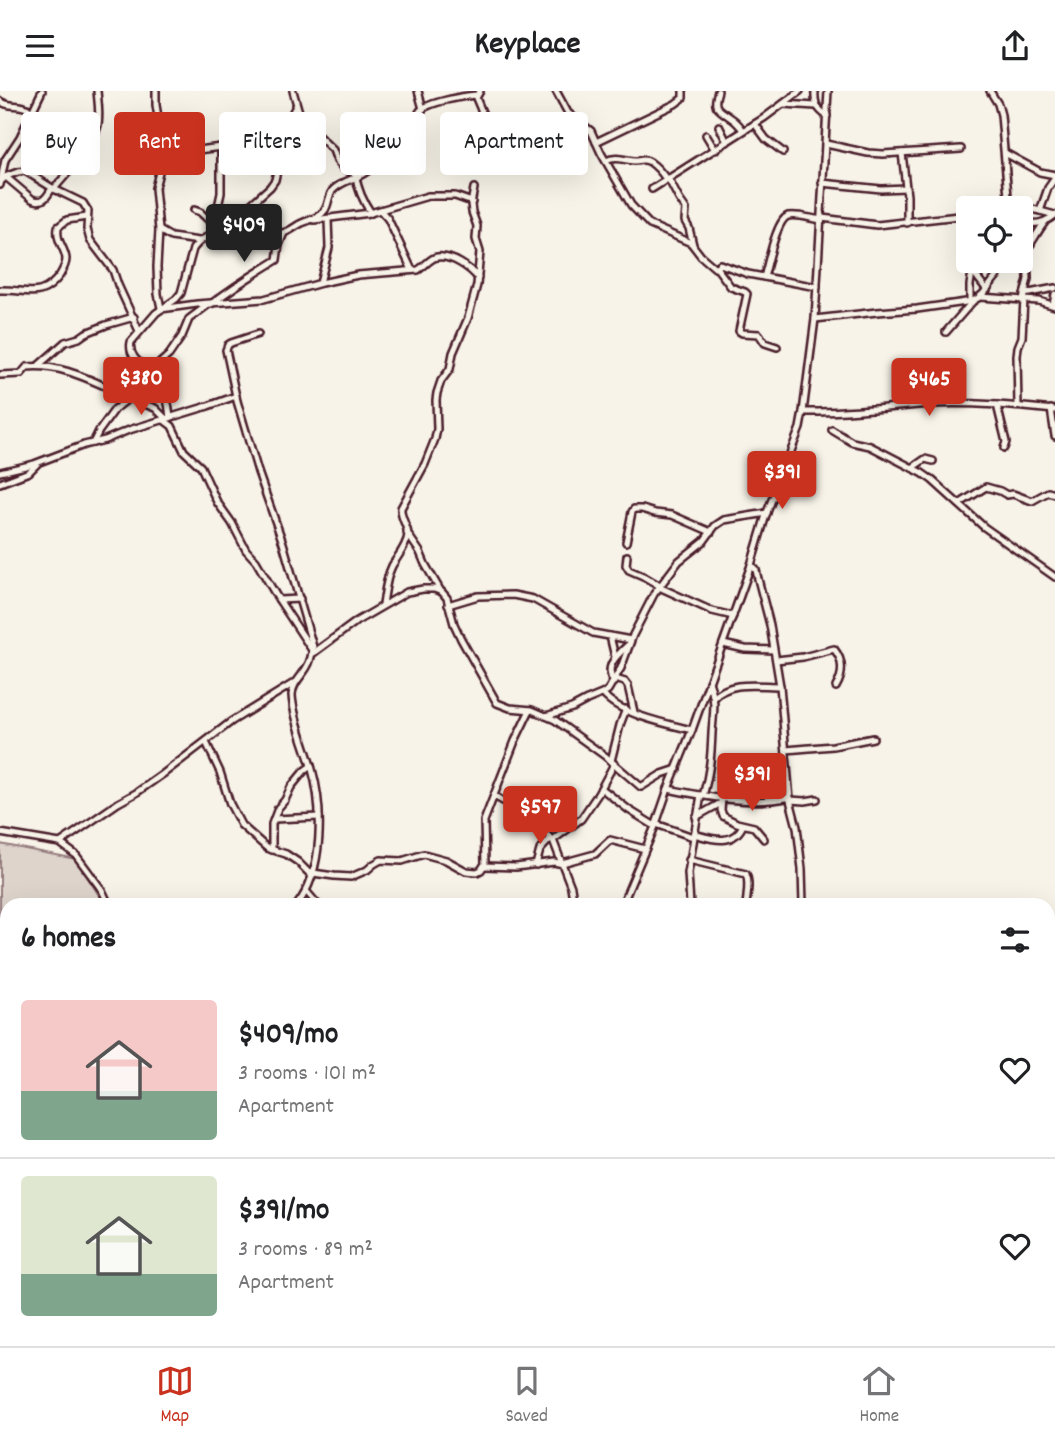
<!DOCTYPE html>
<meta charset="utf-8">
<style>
:root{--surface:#fff;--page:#f2f2f2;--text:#202124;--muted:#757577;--line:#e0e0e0;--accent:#c8321e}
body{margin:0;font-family:Dekko,sans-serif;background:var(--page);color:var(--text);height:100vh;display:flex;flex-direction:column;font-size:26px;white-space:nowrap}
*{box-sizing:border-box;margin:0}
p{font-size:23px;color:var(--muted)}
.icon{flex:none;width:38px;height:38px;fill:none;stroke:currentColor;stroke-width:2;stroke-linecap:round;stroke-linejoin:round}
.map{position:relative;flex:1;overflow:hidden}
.side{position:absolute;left:0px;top:807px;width:1055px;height:450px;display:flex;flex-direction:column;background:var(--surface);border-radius:21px 21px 0 0;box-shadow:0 7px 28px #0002}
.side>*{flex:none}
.banner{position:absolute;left:21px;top:21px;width:700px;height:63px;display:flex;gap:14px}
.tools{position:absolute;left:956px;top:105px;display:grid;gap:14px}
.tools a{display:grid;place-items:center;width:77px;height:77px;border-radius:7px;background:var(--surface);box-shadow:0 7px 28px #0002;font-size:35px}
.price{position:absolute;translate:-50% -60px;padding:0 16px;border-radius:7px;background:var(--accent);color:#fff;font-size:23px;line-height:46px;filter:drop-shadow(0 2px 4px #0008)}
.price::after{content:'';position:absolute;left:50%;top:42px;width:21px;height:16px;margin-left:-10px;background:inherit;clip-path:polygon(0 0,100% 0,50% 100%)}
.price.selected{background:#222;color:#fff}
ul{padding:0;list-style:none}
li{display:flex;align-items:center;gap:21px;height:175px;padding:0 21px}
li+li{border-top:2px solid var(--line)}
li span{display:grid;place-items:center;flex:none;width:196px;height:140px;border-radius:7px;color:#555}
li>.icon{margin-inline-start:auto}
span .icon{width:84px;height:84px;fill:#fffc;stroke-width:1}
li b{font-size:30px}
h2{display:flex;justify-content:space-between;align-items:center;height:84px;padding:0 21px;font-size:30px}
.chip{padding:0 24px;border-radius:7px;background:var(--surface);box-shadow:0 7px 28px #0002;font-size:24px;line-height:63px}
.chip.selected{background:var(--accent);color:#fff}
header{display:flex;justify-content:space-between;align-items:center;height:91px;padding:0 21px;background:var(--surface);font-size:32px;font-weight:700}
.tab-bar{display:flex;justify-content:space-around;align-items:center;height:98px;border-top:2px solid var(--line);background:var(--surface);font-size:19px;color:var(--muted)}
.tab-bar a{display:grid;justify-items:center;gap:4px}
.tab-bar .selected{color:var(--accent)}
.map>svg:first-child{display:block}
.green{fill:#ded4cc;stroke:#947a7c;stroke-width:2}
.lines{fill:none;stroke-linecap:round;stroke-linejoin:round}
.street-casing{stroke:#4a1f2b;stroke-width:10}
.street{stroke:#f7f3e8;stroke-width:5}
</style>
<header><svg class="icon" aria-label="menu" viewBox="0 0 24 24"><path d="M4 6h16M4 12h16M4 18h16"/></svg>Keyplace<svg class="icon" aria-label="share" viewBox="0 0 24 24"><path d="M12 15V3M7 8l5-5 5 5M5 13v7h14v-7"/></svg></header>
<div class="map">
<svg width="1055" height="1255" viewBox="0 0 1055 1255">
<rect width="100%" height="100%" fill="#f7f3e8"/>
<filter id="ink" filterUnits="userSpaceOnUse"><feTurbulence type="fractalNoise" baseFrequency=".0143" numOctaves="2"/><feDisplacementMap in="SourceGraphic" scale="14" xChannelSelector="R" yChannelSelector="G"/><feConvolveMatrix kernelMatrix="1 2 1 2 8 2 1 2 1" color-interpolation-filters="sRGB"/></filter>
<g filter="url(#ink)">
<polygon class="green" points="0,753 76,768 105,814 7,814 7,942 0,941"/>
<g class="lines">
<defs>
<g id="street">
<polyline points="156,0 156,14 161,44 159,81 155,97 159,139 157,176 158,203 161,217"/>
<polyline points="293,0 299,21 307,34 333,59 337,70 343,77 359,85"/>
<polyline points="418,0 423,18"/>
<polyline points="556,0 568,22 591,40 601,62 631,114 650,134 691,152 701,165 715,177 720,173 748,183 817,196"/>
<path d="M718,0C712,18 718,17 731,27C736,30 740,35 743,39"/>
<path d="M815,0C814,12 817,18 827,25"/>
<polyline points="990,0 998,13 1001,24 1009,117"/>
<path d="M0,10C10,18 21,11 31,20"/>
<polyline points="783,13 816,15"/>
<polyline points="755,33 766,48 783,61"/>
<polyline points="719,35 727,51"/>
<polyline points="706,44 715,59"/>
<polyline points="596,51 675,13 683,7 683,0"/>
<polyline points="826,53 868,62 883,63 961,58"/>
<polyline points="902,62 907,105 907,132"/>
<polyline points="1005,62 1040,81 1055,84"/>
<polyline points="161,64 221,56"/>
<polyline points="465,68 484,33 484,26 476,7 480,0"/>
<path d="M606,70C616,65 623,69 634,70C641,70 644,67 650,71C657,76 662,82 666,88"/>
<path d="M6,86L32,108C43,113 47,106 52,97"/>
<path d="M356,86C358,100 363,110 371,122"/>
<polyline points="668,87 679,108 686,118 685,130 689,137 693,154"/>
<polyline points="1,90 7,85 18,81 25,80 54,98 83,112 88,120 87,138 90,149 113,179 118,194 139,240"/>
<polyline points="822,92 881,98 906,97"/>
<polyline points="0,94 5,69 20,46 42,0"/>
<path d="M54,98C69,79 92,59 98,34C100,22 98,11 97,0"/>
<polyline points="652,98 764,27 800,0"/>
<polyline points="1011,117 1029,117 1055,124"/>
<polyline points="194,119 200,121 216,136"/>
<polyline points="381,120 388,128 412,179"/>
<polyline points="1040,120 1048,97 1055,87"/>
<polyline points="822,127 877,134 968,124"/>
<polyline points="314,129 370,122 428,105 455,105 472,111"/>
<path d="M1020,130C1033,135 1044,133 1055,124"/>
<polyline points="1023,132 1031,153"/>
<polyline points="214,134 221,102 221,57 231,44"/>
<polyline points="159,139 171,146 199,150"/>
<polyline points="221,140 270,96 275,89 277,80 272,49 275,42 289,28 296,15"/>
<path d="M1020,165C1031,156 1036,142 1045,131"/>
<polyline points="973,170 974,182 987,199"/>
<polyline points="716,176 731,196 745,201 747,203 739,240 742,242 759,243 765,252 777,256"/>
<path d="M764,186C768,174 776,129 788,125C798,123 812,128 822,129"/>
<polyline points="320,192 329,157 328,128"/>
<path d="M0,199C27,198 41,210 60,184C63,179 66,174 66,168C65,156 56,152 58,136L67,129L87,126"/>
<polyline points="1024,203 1055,197"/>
<polyline points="980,206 1039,210 1055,215"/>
<polyline points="1023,208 1028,188 1027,159"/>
<polyline points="970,211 970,194 973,175"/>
<path d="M211,213C232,197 254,183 277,169L279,154L284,142"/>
<polyline points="1053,214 1055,203"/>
<path d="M161,218L197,213L264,208L321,192L358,184L418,179C424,176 430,167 437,166C452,164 470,177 478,187"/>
<path d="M815,228L877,221L917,218L973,210C985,204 988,195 997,185C1002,179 1008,174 1015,170"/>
<polyline points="946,241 973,210"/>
<path d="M258,243L231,252L228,254L226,259L237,310L258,381L283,452L313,556C312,563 311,570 307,576C302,585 292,593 292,604C293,626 306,657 312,678C323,717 324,780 297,814"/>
<polyline points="39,274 65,251 79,247 86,242 106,234 134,226"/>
<polyline points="151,280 169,264 182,245 189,228 209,213"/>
<path d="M0,284L21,283L27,276C64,272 97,293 130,306"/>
<polyline points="129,307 155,317 166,328"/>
<polyline points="997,314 1006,351 1004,357"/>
<polyline points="1018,315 1017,265 1018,256 1022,246 1024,208"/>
<polyline points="1051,318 1055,345"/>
<path d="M803,321C847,322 889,316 932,313C973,311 1014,315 1055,319"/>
<path d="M170,327C169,314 167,301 159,289C149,276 127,270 131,251L156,222L176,208L181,202L193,158C207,137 239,139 262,140C272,140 279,145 288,140C293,138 297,134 302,132C311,128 320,127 325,119C329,113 328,105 333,99C343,88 360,88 370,78C376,72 372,64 377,58C382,51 392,49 399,44C405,40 411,34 415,29C417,26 418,23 420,20C428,11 464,5 476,4"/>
<polyline points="164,329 172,335 184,360 201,376 217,411 232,432 246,459 256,470 277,506 312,559"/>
<polyline points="832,339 852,351 870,355 922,382 932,389 984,436 1055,486"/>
<polyline points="93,352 99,340 115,318 124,311 139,296 145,276"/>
<polyline points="912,377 925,368 933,370"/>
<polyline points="0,381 34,373 84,354 105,349 129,339 208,315 236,305"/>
<polyline points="0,392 29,381 37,373"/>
<polyline points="959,413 986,396 1000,400 1007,404 1013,403 1032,410 1048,401 1055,403"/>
<polyline points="407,442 420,461 425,473 440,499"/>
<polyline points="626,451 632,421 634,418 642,418 655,422 672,424 711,441"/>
<polyline points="627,465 626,474 629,479 643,485 660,495"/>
<polyline points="751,474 756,479 758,488 770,534 780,595 790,709 797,736 802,778 803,814"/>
<polyline points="659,496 712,520 733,525"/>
<polyline points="279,509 300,508"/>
<path d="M383,514C385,501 386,487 392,475C397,466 407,455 408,444C408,435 400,427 401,417L425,373L435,348L437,338L436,309L437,302L441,290L450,278L453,262L468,227L477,194L480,161L476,148L477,135L472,121L471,113L474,97"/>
<polyline points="448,514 478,505 513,504 533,508 593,542 631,549"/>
<polyline points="610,545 615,566"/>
<polyline points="723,553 745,558 774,559"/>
<polyline points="312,563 357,530 407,501 423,498 434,498 442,501 447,507 454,533 461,548 497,612 510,617 532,619 555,629 605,665 641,696 662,683 677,678"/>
<path d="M776,569L803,566L834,558C844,570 843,584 836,596"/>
<polyline points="615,588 625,591 628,595 634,621"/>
<path d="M614,591C603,576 617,564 628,554"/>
<path d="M603,603C619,623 667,633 692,639"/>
<path d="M714,607C730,589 758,595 780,595"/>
<polyline points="546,625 572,617 587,609 604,602 608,599 621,577 633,544 654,503 679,470 704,450 715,435 724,429 767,422"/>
<polyline points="206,651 220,681 230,713 241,734 267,757 286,763 298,771 312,785"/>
<polyline points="786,659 833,655 873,647"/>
<polyline points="611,670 620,634 626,618"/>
<polyline points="601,697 629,719 655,735"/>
<path d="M668,698C708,706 750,715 790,706"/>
<polyline points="494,705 519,719 553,749 571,796 574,814"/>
<path d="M703,705C710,681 711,666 712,642C713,622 717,612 709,591"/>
<polyline points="722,707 721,719 723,725 737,732 754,736 764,748"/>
<polyline points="790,709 805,710 817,708"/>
<polyline points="696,726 721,712"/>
<polyline points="274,728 319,726"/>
<polyline points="656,733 693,746"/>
<polyline points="0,742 60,752 76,764 102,799 109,814"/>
<path d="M694,743C712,748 733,756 743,734"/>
<polyline points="553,749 581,728 598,703 614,673"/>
<polyline points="60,752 118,712 136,702 163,683 232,630 294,592"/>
<polyline points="272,759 272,733 278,717 285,709 291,696 304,680 311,675"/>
<path d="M689,769L746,783C750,792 747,804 746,814"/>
<polyline points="562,772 595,763 610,749 645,758"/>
<polyline points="536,774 540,759 551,747"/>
<polyline points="484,775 516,776 554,771 563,773"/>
<polyline points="313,782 334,785 351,786 367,779 374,773 381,769 402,770 424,763 446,769 466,780 477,781 481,779 485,773 484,730 515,650 530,619"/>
<polyline points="306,800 318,814"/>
<polyline points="622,814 656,733 668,698 692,639 751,474 766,424 800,337 803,321 815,228 828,0"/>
<polyline points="690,814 688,782 701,704"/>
<polyline points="0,963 4,946"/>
<polyline points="0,978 7,977"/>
<polyline points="0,1052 7,1050"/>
<polyline points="0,1167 7,1183"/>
<polyline points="1048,1208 1055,1206"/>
<polyline points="57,1250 58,1255"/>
<polyline points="139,1250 139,1255"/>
<polyline points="243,1250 243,1255"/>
<polyline points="284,1250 284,1255"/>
<polyline points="352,1250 352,1255"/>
<polyline points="423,1250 423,1255"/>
<polyline points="486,1250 486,1255"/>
<polyline points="653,1250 653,1255"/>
<polyline points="846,1250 846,1255"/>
<polyline points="930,1250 931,1255"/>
<polyline points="0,1253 27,1252 38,1250"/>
<polyline points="173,1255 173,1250"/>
<polyline points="556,1255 556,1250"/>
<polyline points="587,1255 587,1250"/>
<polyline points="716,1255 717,1250"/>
<polyline points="781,1255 782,1250"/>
<polyline points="871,1255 873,1250"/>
<polyline points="991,1255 992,1250"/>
</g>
</defs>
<use href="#street" class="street-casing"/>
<use href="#street" class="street"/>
</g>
</g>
</svg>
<div class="tools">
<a><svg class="icon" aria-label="locate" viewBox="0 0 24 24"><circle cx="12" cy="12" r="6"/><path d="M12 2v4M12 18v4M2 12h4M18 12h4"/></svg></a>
</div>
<b class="price selected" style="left:244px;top:173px">$409</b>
<b class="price" style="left:141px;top:326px">$380</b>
<b class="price" style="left:929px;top:327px">$465</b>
<b class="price" style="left:782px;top:420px">$391</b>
<b class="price" style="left:752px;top:722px">$391</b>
<b class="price" style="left:540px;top:755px">$597</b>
<div class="banner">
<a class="chip">Buy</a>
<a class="chip selected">Rent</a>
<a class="chip">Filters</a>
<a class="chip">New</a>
<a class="chip">Apartment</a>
</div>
<section class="side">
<h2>6 homes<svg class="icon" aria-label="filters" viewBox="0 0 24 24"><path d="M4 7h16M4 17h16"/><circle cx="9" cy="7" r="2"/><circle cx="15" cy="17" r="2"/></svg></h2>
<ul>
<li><span style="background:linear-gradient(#f6c9c9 65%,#7fa58c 0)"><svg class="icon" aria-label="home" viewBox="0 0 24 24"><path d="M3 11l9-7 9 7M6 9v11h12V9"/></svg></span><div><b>$409/mo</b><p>3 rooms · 101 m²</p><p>Apartment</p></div><svg class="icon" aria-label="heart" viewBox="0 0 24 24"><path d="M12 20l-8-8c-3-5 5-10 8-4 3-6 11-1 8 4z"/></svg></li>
<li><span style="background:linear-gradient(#dfe7d0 70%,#7fa58c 0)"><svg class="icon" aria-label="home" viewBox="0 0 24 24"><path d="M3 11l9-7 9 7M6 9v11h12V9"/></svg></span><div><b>$391/mo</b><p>3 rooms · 89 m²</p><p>Apartment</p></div><svg class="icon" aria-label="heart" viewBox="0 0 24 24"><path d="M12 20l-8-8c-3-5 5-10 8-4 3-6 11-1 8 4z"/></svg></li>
</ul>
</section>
</div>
<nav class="tab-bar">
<a class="selected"><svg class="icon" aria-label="map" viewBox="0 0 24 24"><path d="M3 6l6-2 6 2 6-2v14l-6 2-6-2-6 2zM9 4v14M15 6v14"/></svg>Map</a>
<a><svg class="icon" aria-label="saved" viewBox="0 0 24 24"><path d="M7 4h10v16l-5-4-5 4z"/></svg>Saved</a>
<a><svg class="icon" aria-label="home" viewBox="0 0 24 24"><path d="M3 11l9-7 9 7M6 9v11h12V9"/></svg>Home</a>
</nav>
